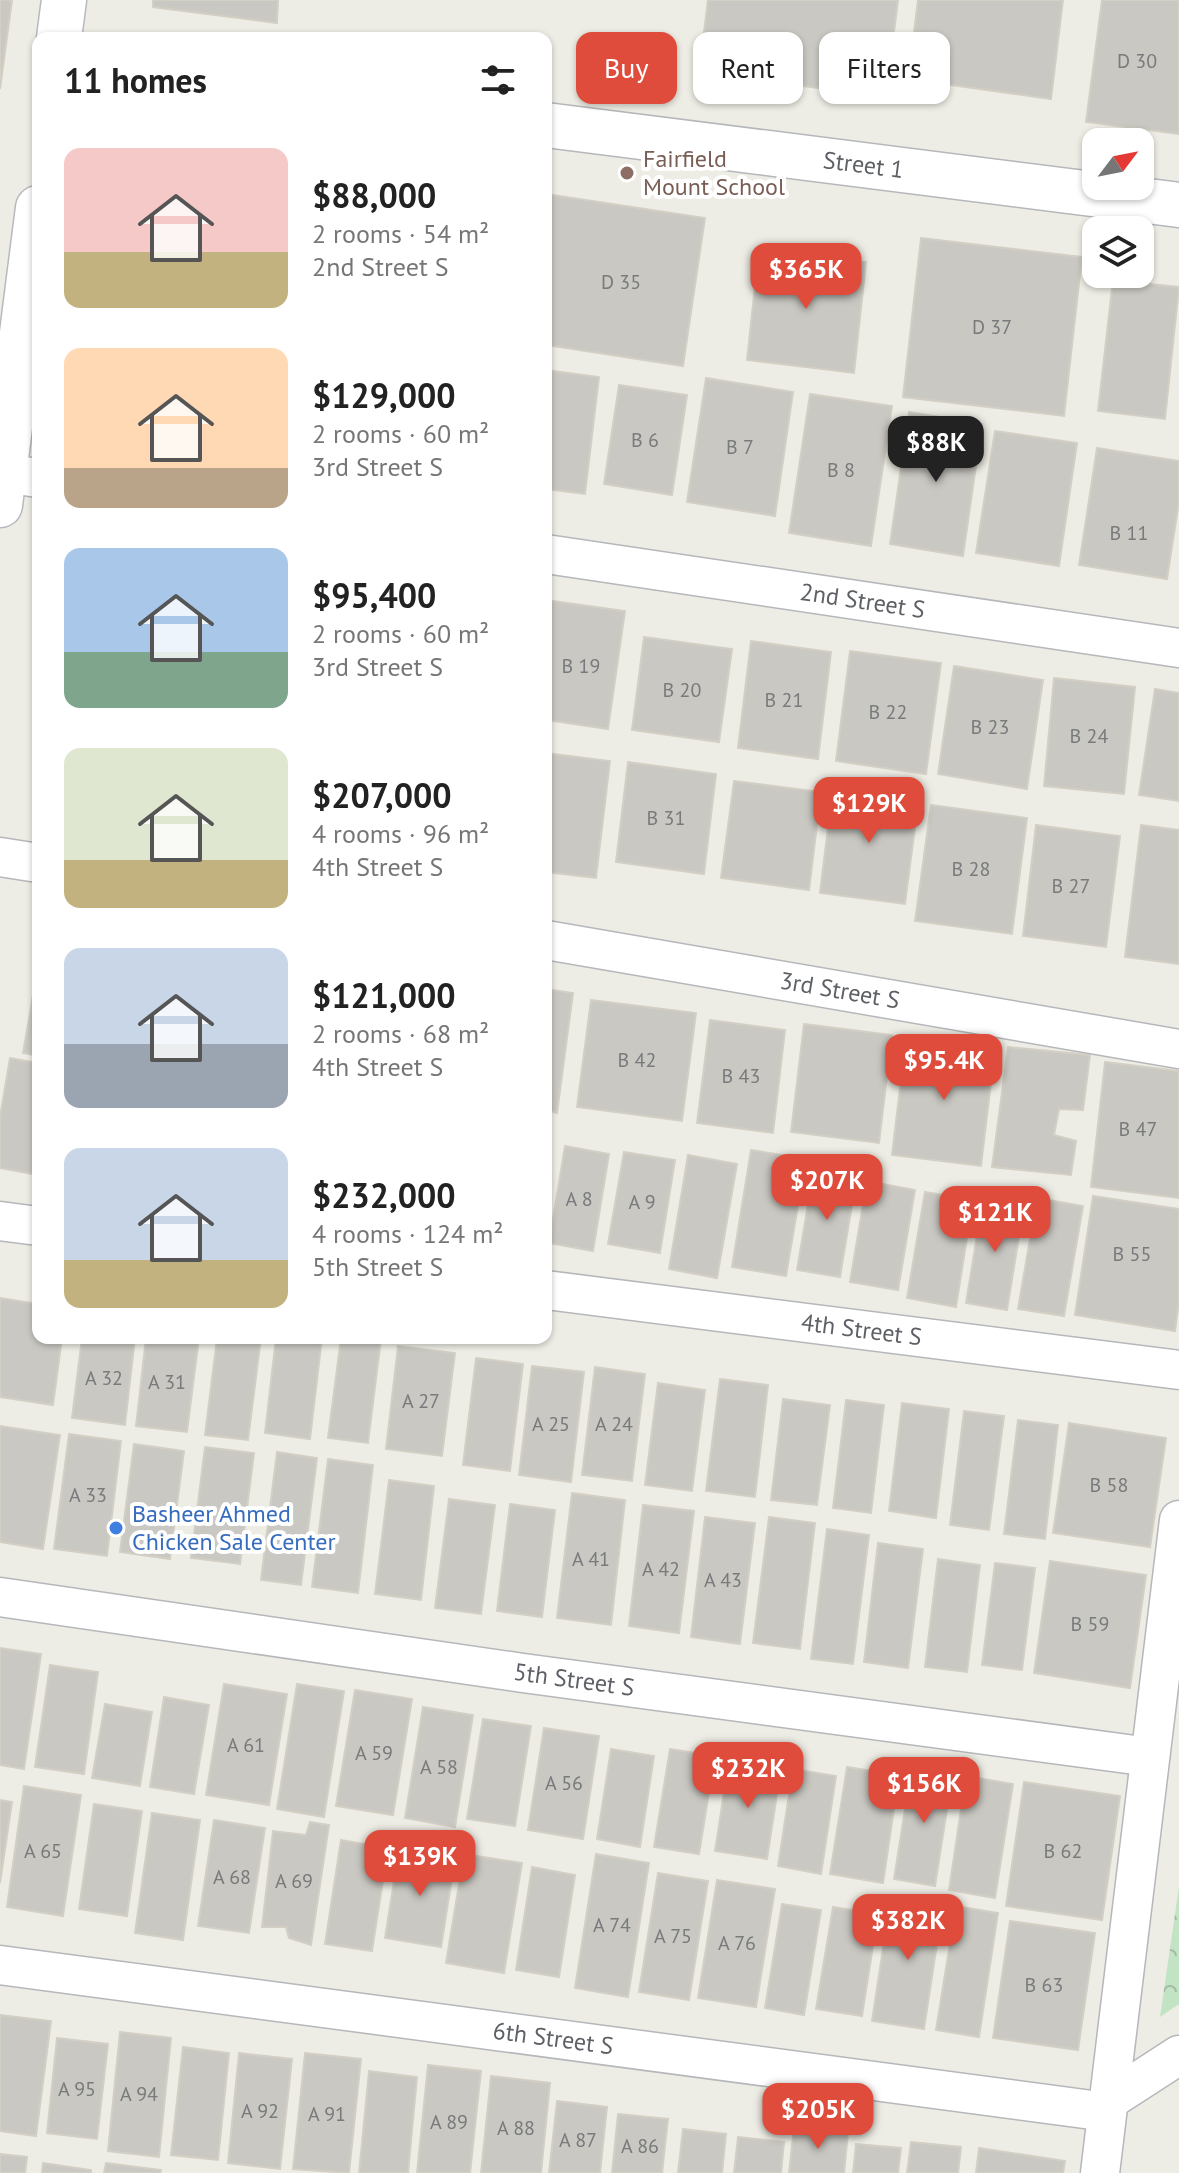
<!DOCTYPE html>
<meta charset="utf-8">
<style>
:root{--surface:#fff;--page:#f6f6f6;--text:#222;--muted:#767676;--accent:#df4c3b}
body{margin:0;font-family:"PT Sans",sans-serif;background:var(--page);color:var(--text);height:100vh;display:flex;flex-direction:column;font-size:30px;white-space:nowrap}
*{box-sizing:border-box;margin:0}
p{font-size:26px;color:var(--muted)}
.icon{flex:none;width:44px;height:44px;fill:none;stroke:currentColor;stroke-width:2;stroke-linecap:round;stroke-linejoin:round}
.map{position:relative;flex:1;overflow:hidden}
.panel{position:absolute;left:32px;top:32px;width:520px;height:1312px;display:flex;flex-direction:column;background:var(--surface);border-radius:16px;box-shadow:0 2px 6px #0004}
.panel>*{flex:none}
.hud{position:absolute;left:576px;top:32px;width:482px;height:72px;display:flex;gap:16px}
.needle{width:52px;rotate:58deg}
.buttons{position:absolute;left:1082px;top:128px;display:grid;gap:16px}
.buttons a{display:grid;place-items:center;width:72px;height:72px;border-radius:16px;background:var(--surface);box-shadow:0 2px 6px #0004;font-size:40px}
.price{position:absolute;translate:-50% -68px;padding:0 18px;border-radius:16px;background:var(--accent);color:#fff;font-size:26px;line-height:52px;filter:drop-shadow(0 2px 4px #0008)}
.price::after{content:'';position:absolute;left:50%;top:48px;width:24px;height:18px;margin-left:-12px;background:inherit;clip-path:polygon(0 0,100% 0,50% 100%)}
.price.active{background:#222;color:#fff}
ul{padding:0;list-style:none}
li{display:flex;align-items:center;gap:24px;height:200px;padding:0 32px}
li span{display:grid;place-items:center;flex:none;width:224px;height:160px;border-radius:16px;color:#555}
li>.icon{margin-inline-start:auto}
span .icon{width:96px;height:96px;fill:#fffc;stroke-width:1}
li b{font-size:34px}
h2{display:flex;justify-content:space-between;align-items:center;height:96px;padding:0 32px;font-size:34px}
.chip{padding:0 28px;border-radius:16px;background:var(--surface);box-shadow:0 2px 6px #0004;font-size:28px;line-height:72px}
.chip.active{background:var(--accent);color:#fff}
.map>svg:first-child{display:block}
.park{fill:url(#park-crowns)}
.building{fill:#cac8c2;stroke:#d3cfc4;stroke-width:2}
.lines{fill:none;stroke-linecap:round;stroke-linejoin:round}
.minor-casing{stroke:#b6b7bb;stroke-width:41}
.tertiary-casing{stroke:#b6b7bb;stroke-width:47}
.secondary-casing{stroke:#b7b9be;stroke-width:47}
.minor{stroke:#fff;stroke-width:38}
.tertiary{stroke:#fff;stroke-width:44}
.secondary{stroke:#fff;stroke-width:44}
.education-dot{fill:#8d6e63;stroke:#fff;stroke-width:3}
.shop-dot{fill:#3f7fe0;stroke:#fff;stroke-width:3}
.labels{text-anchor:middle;stroke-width:8;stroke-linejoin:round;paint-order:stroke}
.number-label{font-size:20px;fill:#787a7c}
.education-label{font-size:24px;fill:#785e54;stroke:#fff;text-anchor:start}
.street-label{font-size:24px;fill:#5d6065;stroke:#fff}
.shop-label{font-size:24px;fill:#366cbe;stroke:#fff;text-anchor:start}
</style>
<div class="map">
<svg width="1179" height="2173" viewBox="0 0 1179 2173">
<defs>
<pattern id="park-crowns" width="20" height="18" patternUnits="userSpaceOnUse" patternTransform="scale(2)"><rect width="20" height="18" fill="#c3e4c4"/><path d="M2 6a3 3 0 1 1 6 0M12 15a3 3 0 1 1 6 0" fill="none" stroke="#a2bca3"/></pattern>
</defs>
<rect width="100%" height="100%" fill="#eeede5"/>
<polygon class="park" points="1179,1886 1179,2004 1160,2017"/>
<g class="building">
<polygon points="0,0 12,0 0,89"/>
<polygon points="153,0 278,0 277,23 153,7"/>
<polygon points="708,0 898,0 886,97 699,72"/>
<polygon points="918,0 1063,0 1051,99 908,79"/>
<polygon points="1102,0 1179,0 1179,134 1086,122"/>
<polygon points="546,194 705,218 683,366 546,345"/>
<polygon points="921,238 1082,257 1064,416 903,397"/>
<polygon points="759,249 866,262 854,373 747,360"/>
<polygon points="1113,280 1179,287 1165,419 1098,411"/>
<polygon points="546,370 599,377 585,494 546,489"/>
<polygon points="706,378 793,392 775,516 687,502"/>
<polygon points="619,385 687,395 672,495 604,484"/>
<polygon points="810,394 892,406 871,546 789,533"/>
<polygon points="909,412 982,424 963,556 890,544"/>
<polygon points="995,431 1077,443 1059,566 976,553"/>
<polygon points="1097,448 1179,461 1179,501 1167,579 1079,565"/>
<polygon points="546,600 625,611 608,729 546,720"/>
<polygon points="644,637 732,649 719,742 632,730"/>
<polygon points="751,641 831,652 818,759 738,748"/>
<polygon points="850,651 941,663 926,774 836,761"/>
<polygon points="954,666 1043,680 1027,789 938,774"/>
<polygon points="1054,678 1135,687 1124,794 1044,786"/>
<polygon points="1155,689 1179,693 1179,801 1139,795"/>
<polygon points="546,753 610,761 596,878 546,872"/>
<polygon points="628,762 716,774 704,874 616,862"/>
<polygon points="734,781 821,792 809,890 721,878"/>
<polygon points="833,787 919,797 905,904 820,893"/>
<polygon points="931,805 1027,818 1012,934 915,921"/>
<polygon points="1036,825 1120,836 1106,947 1023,936"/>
<polygon points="1141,825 1179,830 1179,964 1125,957"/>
<polygon points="38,967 38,1056 23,1053"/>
<polygon points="546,989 573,993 557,1113 546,1110"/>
<polygon points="591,1000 696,1013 682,1121 577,1107"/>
<polygon points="710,1020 785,1030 773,1133 697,1123"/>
<polygon points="804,1024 892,1035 879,1143 791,1132"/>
<polygon points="906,1038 995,1049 981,1166 892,1155"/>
<polygon points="1008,1047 1090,1055 1083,1110 1059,1109 1054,1135 1076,1141 1071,1175 992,1167"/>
<polygon points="10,1058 38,1063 38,1175 0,1168 0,1117"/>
<polygon points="1105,1062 1179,1071 1179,1198 1091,1187"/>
<polygon points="565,1146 609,1154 593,1251 549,1243"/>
<polygon points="751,1150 806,1159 786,1276 732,1267"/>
<polygon points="624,1152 675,1160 660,1253 608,1244"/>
<polygon points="688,1155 737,1164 717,1278 669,1269"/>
<polygon points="814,1168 857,1175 840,1277 797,1270"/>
<polygon points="867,1181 915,1190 898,1290 850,1282"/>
<polygon points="925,1192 973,1200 956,1307 907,1298"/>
<polygon points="1093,1196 1179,1209 1179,1300 1175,1331 1075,1315"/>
<polygon points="1037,1198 1083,1206 1064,1316 1018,1309"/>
<polygon points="983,1199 1024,1206 1007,1310 966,1303"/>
<polygon points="0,1298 38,1304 38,1338 62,1338 53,1405 0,1397"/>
<polygon points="82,1338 135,1338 125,1425 72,1418"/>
<polygon points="146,1338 199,1338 187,1432 136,1426"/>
<polygon points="217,1338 261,1338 248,1440 205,1435"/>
<polygon points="276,1338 322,1338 310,1439 265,1433"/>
<polygon points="341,1338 381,1339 368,1443 328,1438"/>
<polygon points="398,1346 455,1353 442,1456 386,1449"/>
<polygon points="476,1358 523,1364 510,1471 463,1465"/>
<polygon points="532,1366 584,1372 571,1482 519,1475"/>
<polygon points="595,1367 645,1374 632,1481 582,1475"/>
<polygon points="720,1379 768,1385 755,1497 706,1491"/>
<polygon points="658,1383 705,1390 692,1491 645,1485"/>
<polygon points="783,1399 830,1405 817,1505 771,1500"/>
<polygon points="846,1400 884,1405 871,1513 833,1508"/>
<polygon points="902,1403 949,1409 936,1518 889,1511"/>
<polygon points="964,1411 1004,1416 989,1530 950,1525"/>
<polygon points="1018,1420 1058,1425 1045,1539 1004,1534"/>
<polygon points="1069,1423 1166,1438 1150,1547 1053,1533"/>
<polygon points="0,1426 60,1435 43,1549 0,1542"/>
<polygon points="69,1434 121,1441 107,1556 54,1549"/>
<polygon points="134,1444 184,1451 170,1559 120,1552"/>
<polygon points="205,1447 254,1453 240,1564 191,1558"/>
<polygon points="277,1452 317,1458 301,1585 261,1580"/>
<polygon points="328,1459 373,1465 358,1593 312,1587"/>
<polygon points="389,1480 434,1486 421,1600 375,1594"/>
<polygon points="572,1493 625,1500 611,1625 557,1618"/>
<polygon points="449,1499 495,1505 481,1614 435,1608"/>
<polygon points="510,1504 555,1510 542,1617 497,1611"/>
<polygon points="643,1505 694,1511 679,1633 629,1626"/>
<polygon points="705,1517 755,1523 740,1644 691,1637"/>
<polygon points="769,1517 815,1523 800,1649 753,1643"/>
<polygon points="827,1529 869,1535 853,1664 811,1659"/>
<polygon points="878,1543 923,1549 908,1668 864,1662"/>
<polygon points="938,1559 980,1565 967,1672 925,1667"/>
<polygon points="1050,1561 1146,1575 1130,1688 1034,1673"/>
<polygon points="995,1563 1035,1568 1022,1670 982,1665"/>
<polygon points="0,1648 41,1654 24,1769 0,1765"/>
<polygon points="50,1665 98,1672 84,1774 35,1767"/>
<polygon points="224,1684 287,1694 269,1805 206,1795"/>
<polygon points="297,1684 344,1691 324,1817 277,1809"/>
<polygon points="355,1690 412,1699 393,1815 336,1806"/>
<polygon points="164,1697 209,1705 194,1794 150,1787"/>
<polygon points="105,1704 152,1712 140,1786 92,1778"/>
<polygon points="423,1707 473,1715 455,1827 405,1818"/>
<polygon points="483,1719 531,1726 515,1826 467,1819"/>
<polygon points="544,1728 599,1736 583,1839 528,1830"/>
<polygon points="611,1749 654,1756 640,1847 597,1839"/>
<polygon points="670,1749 715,1756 699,1854 654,1847"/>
<polygon points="729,1760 781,1768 767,1859 715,1851"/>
<polygon points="912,1765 953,1771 935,1886 894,1879"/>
<polygon points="847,1767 899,1775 883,1883 830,1874"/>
<polygon points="793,1769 836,1776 821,1874 778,1866"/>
<polygon points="966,1776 1013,1784 995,1898 949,1890"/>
<polygon points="1024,1782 1120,1796 1102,1920 1006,1906"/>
<polygon points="24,1786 81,1795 63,1916 7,1907"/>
<polygon points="0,1800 12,1802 0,1883"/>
<polygon points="94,1804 142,1811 127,1916 79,1909"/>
<polygon points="152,1813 200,1820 183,1940 135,1933"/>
<polygon points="214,1820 265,1828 249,1933 198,1926"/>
<polygon points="310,1822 329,1825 311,1945 289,1938 286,1927 262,1927 273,1831 306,1835"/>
<polygon points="341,1840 388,1848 372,1951 325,1944"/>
<polygon points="399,1850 455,1859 441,1947 385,1938"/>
<polygon points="464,1854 522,1863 504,1973 446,1963"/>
<polygon points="596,1854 649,1863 628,1997 575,1988"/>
<polygon points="532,1867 575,1875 559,1977 516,1970"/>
<polygon points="658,1873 708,1881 689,2000 639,1992"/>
<polygon points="717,1880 775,1889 756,2007 698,1998"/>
<polygon points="891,1896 943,1904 924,2029 872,2021"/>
<polygon points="782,1904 821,1910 804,2015 765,2008"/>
<polygon points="956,1906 998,1913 979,2037 936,2030"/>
<polygon points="833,1907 878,1914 862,2016 816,2009"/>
<polygon points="1010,1921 1095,1933 1078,2050 993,2038"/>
<polygon points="0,2015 51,2021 36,2136 0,2131"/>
<polygon points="120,2032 171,2038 159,2157 108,2151"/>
<polygon points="57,2038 108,2044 97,2139 47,2133"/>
<polygon points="183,2047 229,2053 218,2160 171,2155"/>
<polygon points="239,2053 292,2059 280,2169 228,2163"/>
<polygon points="305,2053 361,2059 349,2173 293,2169"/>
<polygon points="428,2065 481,2071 470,2173 417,2173"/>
<polygon points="369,2071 417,2077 408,2173 359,2173"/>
<polygon points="491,2076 550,2083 541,2173 481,2173"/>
<polygon points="557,2101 607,2107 600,2173 549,2173"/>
<polygon points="618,2114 668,2119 662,2173 612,2173"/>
<polygon points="794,2127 848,2133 844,2173 789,2173"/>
<polygon points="683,2129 726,2134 722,2173 678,2173"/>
<polygon points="738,2137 784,2142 781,2173 734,2173"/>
<polygon points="911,2142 961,2147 958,2173 907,2173"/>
<polygon points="856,2144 901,2148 898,2173 853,2173"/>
<polygon points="979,2148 1065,2161 1063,2173 976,2173"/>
<polygon points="0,2154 27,2157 25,2173 0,2173"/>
<polygon points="43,2163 91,2170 91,2173 42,2173"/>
<polygon points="106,2163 161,2170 160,2173 104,2173"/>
</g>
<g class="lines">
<defs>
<g id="minor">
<polyline points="4,473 38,478"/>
<path id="s1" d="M546,554L1179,648"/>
<polyline points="0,857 38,863"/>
<path id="s2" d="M546,940L1179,1049"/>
<polyline points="0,1221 38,1226"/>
<path id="s3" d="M546,1290L1179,1370"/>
<path id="s4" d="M0,1597L523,1673L1150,1757"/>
<path id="s5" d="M0,1965L1107,2112"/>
<polyline points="1108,2101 1179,2055"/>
<polyline points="1100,2173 1179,1520"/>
</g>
<g id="tertiary">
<path id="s6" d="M546,125L1179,205"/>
</g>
<g id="secondary">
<polyline points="59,38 64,0"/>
<polyline points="0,505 38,208"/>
</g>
</defs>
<use href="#minor" class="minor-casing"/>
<use href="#tertiary" class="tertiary-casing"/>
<use href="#secondary" class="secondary-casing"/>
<use href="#minor" class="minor"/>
<use href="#tertiary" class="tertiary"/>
<use href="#secondary" class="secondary"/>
</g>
<circle class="education-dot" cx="627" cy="173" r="8"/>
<circle class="shop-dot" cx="116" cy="1528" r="8"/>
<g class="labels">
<g class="number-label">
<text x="1137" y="68">D 30</text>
<text x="621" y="289">D 35</text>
<text x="992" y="334">D 37</text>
<text x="645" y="447">B 6</text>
<text x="740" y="454">B 7</text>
<text x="841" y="477">B 8</text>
<text x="1129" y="540">B 11</text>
<text x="581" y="673">B 19</text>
<text x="682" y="697">B 20</text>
<text x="784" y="707">B 21</text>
<text x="888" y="719">B 22</text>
<text x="990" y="734">B 23</text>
<text x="1089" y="743">B 24</text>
<text x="666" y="825">B 31</text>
<text x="971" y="876">B 28</text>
<text x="1071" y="893">B 27</text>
<text x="637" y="1067">B 42</text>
<text x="741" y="1083">B 43</text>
<text x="1138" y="1136">B 47</text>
<text x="579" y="1206">A 8</text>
<text x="642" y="1209">A 9</text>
<text x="1132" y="1261">B 55</text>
<text x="104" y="1385">A 32</text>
<text x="167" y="1389">A 31</text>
<text x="421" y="1408">A 27</text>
<text x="551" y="1431">A 25</text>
<text x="614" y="1431">A 24</text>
<text x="1109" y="1492">B 58</text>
<text x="88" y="1502">A 33</text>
<text x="591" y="1566">A 41</text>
<text x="661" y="1576">A 42</text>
<text x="723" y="1587">A 43</text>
<text x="1090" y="1631">B 59</text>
<text x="246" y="1752">A 61</text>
<text x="374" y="1760">A 59</text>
<text x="439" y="1774">A 58</text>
<text x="564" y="1790">A 56</text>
<text x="43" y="1858">A 65</text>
<text x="1063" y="1858">B 62</text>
<text x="232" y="1884">A 68</text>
<text x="294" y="1888">A 69</text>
<text x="612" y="1932">A 74</text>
<text x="673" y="1943">A 75</text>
<text x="737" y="1950">A 76</text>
<text x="1044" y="1992">B 63</text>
<text x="77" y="2096">A 95</text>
<text x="139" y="2101">A 94</text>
<text x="260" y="2118">A 92</text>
<text x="327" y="2121">A 91</text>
<text x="449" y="2129">A 89</text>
<text x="516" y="2135">A 88</text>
<text x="578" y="2147">A 87</text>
<text x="640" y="2153">A 86</text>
</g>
<g class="education-label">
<text x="643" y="167">Fairfield<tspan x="643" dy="28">Mount School</tspan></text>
</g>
<g class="street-label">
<text dy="8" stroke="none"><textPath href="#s6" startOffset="320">Street 1</textPath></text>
<text dy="8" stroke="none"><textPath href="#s1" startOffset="320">2nd Street S</textPath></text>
<text dy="8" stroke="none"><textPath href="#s2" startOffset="298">3rd Street S</textPath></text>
<text dy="8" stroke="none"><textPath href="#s3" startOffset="318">4th Street S</textPath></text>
<text dy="8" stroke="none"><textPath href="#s4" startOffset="580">5th Street S</textPath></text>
<text dy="8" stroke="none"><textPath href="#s5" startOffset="558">6th Street S</textPath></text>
</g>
<g class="shop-label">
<text x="132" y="1522">Basheer Ahmed<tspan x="132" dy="28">Chicken Sale Center</tspan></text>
</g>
</g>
</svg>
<div class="buttons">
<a><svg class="needle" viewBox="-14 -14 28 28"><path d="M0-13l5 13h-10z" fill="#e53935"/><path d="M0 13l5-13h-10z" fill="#767676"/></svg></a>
<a><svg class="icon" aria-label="layers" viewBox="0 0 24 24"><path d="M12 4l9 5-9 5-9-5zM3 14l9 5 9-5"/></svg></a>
</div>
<b class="price" style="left:806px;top:311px">$365K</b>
<b class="price active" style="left:936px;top:484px">$88K</b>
<b class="price" style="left:869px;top:845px">$129K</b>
<b class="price" style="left:944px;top:1102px">$95.4K</b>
<b class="price" style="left:827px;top:1222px">$207K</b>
<b class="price" style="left:995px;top:1254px">$121K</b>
<b class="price" style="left:748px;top:1810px">$232K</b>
<b class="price" style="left:924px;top:1825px">$156K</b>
<b class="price" style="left:420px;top:1898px">$139K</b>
<b class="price" style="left:908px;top:1962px">$382K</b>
<b class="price" style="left:818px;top:2151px">$205K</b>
<div class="hud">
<a class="chip active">Buy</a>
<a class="chip">Rent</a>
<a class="chip">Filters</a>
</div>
<section class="panel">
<h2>11 homes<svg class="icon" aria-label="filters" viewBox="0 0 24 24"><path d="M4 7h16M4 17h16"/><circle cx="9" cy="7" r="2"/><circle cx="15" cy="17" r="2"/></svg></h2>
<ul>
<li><span style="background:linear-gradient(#f6c9c9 65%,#c2b280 0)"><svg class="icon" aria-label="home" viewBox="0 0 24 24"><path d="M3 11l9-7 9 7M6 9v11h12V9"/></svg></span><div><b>$88,000</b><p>2 rooms · 54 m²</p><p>2nd Street S</p></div></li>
<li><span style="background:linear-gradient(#ffd9b3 75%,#b9a48a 0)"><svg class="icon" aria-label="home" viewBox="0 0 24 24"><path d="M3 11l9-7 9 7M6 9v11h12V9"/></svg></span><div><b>$129,000</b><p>2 rooms · 60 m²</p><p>3rd Street S</p></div></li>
<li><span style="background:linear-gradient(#a9c7e8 65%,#7fa58c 0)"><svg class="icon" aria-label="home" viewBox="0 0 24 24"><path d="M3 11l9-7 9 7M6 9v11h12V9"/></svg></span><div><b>$95,400</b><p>2 rooms · 60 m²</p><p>3rd Street S</p></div></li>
<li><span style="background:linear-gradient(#dfe7d0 70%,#c2b280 0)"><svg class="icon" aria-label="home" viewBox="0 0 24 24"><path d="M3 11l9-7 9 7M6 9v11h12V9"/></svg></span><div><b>$207,000</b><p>4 rooms · 96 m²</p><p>4th Street S</p></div></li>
<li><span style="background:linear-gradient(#c9d6e8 60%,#9aa5b1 0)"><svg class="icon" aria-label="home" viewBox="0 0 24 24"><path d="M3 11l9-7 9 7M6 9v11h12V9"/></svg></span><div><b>$121,000</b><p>2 rooms · 68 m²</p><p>4th Street S</p></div></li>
<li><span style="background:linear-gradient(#c9d6e8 70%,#c2b280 0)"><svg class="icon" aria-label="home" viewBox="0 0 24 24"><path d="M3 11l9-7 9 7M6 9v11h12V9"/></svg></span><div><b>$232,000</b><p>4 rooms · 124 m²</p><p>5th Street S</p></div></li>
</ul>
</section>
</div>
